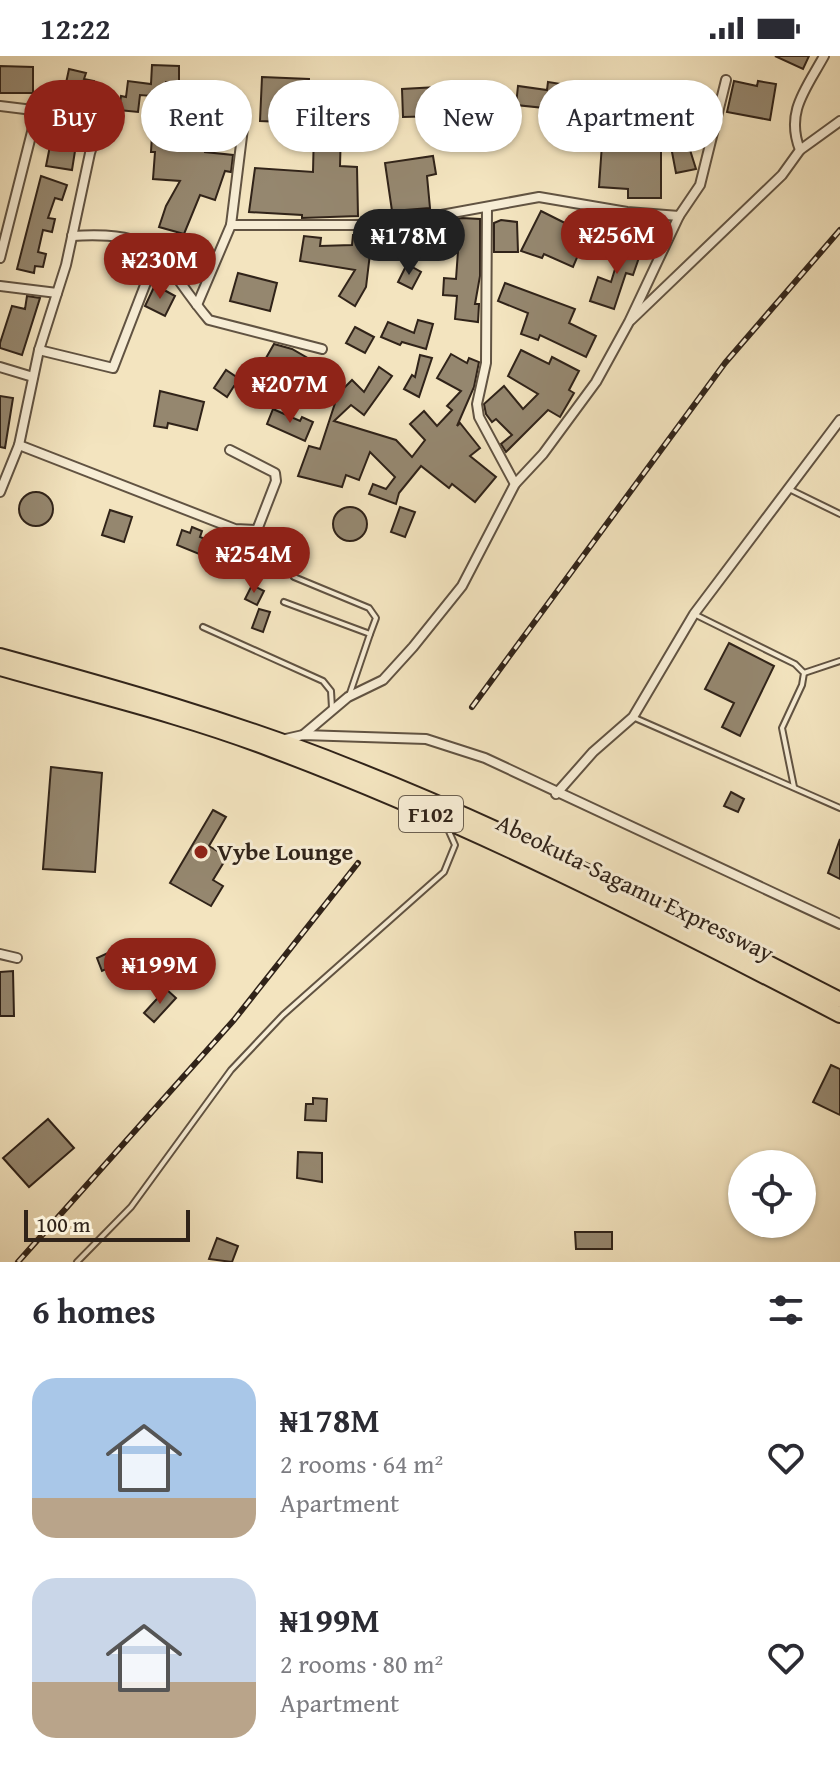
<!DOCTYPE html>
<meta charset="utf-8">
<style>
:root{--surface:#fff;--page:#f2f2f3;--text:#2b2b33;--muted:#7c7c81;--accent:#8f2418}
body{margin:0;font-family:"Gentium Book Plus",serif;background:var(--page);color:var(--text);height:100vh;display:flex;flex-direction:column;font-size:30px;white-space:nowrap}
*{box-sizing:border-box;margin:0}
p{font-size:26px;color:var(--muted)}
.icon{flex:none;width:44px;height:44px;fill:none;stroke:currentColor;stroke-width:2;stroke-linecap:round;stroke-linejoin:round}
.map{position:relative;height:1206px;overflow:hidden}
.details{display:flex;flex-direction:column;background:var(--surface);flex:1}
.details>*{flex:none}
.banner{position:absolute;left:24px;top:24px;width:792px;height:72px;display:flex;gap:16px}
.controls{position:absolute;left:728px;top:1094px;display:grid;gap:16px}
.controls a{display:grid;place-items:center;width:88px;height:88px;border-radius:50%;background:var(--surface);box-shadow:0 2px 6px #0004;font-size:40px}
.scale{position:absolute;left:24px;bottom:20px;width:166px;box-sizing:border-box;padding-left:8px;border:4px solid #302319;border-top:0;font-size:22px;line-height:28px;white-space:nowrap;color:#302319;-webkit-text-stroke:6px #f7edd5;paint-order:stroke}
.price{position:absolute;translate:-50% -68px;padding:0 18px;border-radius:28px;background:var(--accent);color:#fff;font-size:26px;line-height:52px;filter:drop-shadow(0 2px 4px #0008)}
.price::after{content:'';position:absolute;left:50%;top:48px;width:24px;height:18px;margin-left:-12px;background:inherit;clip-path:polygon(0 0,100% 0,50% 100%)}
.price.current{background:#222;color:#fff}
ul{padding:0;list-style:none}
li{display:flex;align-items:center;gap:24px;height:200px;padding:0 32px}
li span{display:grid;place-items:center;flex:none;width:224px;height:160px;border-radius:24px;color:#555}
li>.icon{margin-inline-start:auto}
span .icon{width:96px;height:96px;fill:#fffc;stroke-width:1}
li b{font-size:34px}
h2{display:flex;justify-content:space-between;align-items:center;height:96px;padding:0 32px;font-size:34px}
.chip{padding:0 28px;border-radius:36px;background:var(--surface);box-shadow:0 2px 6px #0004;font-size:28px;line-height:72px}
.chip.current{background:var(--accent);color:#fff}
.status{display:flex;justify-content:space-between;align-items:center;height:56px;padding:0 40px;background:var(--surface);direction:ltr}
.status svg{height:22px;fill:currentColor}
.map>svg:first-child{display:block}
.building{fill:#95876f;stroke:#302319;stroke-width:2}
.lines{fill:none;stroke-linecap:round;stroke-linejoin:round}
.service-casing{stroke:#615342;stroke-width:8}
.minor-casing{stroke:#615342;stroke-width:12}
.trunk-casing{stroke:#302319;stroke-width:18}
.service{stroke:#f7edd5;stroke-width:4}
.minor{stroke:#f7edd5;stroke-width:8}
.trunk{stroke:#f3e4bf;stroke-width:14}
.rail-casing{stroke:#302319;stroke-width:6}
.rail{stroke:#f7edd5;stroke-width:3;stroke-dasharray:9;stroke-linecap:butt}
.poi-dot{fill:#8f2418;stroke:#f7edd5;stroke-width:3}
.labels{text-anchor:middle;stroke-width:6;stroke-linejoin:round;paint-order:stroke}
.shield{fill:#f7edd5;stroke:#6c6051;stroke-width:2}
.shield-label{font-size:22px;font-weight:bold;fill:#302319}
.poi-label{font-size:24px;font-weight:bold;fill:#302319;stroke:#f7edd5;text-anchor:start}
.street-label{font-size:24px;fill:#302319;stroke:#f7edd5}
</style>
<div class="status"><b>12:22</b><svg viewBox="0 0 49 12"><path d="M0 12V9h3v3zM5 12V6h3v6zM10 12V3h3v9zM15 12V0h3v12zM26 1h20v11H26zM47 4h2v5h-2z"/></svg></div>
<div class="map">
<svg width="840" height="1206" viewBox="0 0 840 1206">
<rect width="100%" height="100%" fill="#f3e4bf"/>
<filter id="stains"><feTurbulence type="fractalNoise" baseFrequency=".0025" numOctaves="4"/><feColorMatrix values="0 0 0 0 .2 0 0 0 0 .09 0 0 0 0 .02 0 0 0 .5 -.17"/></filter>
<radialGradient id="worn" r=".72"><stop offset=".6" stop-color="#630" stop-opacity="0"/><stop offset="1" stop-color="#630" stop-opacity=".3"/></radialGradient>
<g class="building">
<polygon points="775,0 809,0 803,13"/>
<polygon points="152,9 179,10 179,26 166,26 165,41 140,39 138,56 119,54 121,40 126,41 128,25 151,28"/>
<polygon points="0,10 33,11 33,37 0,37"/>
<polygon points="69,13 86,17 84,23 94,25 90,47 63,41"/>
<polygon points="262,21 309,23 306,67 260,65"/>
<polygon points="734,25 757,30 758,25 776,28 770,64 727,56"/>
<polygon points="548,26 561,28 560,33 583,36 583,28 604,30 602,59 566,55 564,66 542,62 544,52 516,49 518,30 547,34"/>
<polygon points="640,28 659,30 657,58 638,57"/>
<polygon points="474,29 475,59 484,57 488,78 446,86 441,60 403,61 402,33"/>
<polygon points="678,31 704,34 701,56 676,53"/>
<polygon points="664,54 678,54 678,78 684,75 696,113 676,117"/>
<polygon points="57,55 84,62 81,75 73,73 67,94 75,95 72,114 46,110"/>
<polygon points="191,61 208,63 205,96 233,99 231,116 225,115 215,144 200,139 184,178 159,171 166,150 180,125 153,123 155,96 151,96 153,62 191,65"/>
<polygon points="314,73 341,74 340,110 357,111 358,160 302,162 302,159 249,156 255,112 313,116"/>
<polygon points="628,86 661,86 661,142 628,142 628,133 599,131 602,88 628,90"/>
<polygon points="433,100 436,118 427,120 430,152 392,155 385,107"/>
<polygon points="41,120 67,129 62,144 55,142 48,162 55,163 52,176 43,174 38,196 46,198 43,211 35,210 34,217 17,213"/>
<polygon points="541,155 587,178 573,211 544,198 542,202 521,195"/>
<polygon points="462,162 480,163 480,220 475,248 479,248 478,266 455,263 457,240 443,239 444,222 456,223 458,195 443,195 444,177 439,176 440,166"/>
<polygon points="501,164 517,166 518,196 494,196 494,167"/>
<polygon points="353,179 372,181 366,231 355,250 339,240 355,214 300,205 304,180 321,182 320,190 352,189"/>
<polygon points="624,184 643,190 633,219 626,217 614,253 590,245 598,221 611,226"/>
<polygon points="407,208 421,216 412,233 398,226"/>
<polygon points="238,217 277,227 270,255 230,245"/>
<polygon points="505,227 575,253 569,267 596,280 586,301 540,279 538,284 521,278 528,257 498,245"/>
<polygon points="155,229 175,240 165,260 145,250"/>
<polygon points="27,240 40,242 22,299 0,292 0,287 12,250 25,253"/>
<polygon points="418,264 433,268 426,293 402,286 400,289 381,281 388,266 414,277"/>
<polygon points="355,271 374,281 365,297 346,287"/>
<polygon points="274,288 292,293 325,312 312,333 280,316 263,346 234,330 227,341 214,332 226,314 250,330"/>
<polygon points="521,294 549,308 552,301 579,315 569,334 574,337 560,361 548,354 506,396 501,388 512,379 496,363 492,366 486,358 484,348 504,330 523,353 538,338 508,320"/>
<polygon points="451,298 467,307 469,302 479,306 474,331 457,370 460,367 480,392 470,400 496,421 475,446 452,428 449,432 421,410 399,437 396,448 369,438 373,428 386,433 395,421 370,396 359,424 346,419 342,431 298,420 309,390 320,393 338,338 352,324 364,336 379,311 392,320 364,359 351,349 334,365 396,384 412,401 425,384 410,368 424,355 437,370 452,354 447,350 461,335 437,322"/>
<polygon points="420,299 432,302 419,341 404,333 412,319 415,321"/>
<polygon points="160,335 204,346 197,374 168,367 167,372 154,370"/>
<polygon points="0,340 13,342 5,392 0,391"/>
<polygon points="273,353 300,365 302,361 313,366 305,385 267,368"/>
<circle cx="36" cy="453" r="17"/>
<polygon points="400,451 415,456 405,481 391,476"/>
<circle cx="350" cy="468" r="17"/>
<polygon points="110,454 132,461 124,486 102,479"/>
<polygon points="192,471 202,475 200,481 210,485 204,500 177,489 182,474 190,477"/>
<polygon points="252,529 264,535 257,549 245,543"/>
<polygon points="259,553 270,556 263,576 252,572"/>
<polygon points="729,587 774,610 740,680 722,671 734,647 705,633"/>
<polygon points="51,711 102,717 95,816 43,813"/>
<polygon points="731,736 744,743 738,756 724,750"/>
<polygon points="213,754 226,761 209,790 227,801 213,824 223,830 211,850 170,827"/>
<polygon points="840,783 840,823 828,817"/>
<polygon points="123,890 128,903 102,915 97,902"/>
<polygon points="13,915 14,960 0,960 0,916"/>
<polygon points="166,933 176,942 154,966 144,957"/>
<polygon points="831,1009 840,1013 840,1059 813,1046"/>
<polygon points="313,1042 327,1043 326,1065 305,1064 306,1048 313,1048"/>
<polygon points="48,1063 74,1092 29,1131 3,1102"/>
<polygon points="298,1096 322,1097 322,1126 297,1122"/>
<polygon points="575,1176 612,1176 612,1193 576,1193"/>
<polygon points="217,1182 238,1190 232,1206 209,1203"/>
</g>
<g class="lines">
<defs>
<g id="service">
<polyline points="789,433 840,458"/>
<polyline points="294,521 369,552 376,562 370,578"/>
<polyline points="284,546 370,578 349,640"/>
<polyline points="694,558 795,608 804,617 802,629 782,672 794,731"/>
<polyline points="203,571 323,625 331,635 332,652"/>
<polyline points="804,617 840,605"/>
<polyline points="635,662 840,752"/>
<polyline points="77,1206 131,1151 231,1014 283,959 444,816 455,789 447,771"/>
</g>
<g id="minor">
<polyline points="0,50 33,54 35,64 0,202"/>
<polyline points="800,94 840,65"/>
<polyline points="487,151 486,307 477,348 479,361 515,428"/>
<polyline points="231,169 387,169 539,141 627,156 679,160"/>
<path d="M72,180C166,174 157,203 209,264L322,293"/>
<polyline points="0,230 57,237"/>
<polyline points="197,249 231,169 245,56"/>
<path d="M631,264L782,119L800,94C785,56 806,33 824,0"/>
<polyline points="39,294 113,312 157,198"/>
<polyline points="0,311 33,321"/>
<polyline points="19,389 235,473 257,474 276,425 275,417 230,394"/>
<polyline points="0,436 19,389 39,294 66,209 90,97 108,42"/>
<polyline points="303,679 348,641 383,624 413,591 462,530 515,428 543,398 596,326 629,266 679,160 700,129 726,24"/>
<polyline points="281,684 303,679 426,683 485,702 840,868"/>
<polyline points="556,738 593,696 633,661 694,558 840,364"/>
<polyline points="0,898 17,902"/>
</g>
<g id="trunk">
<path d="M0,600C117,632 234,665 347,710C516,776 679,861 840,944"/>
<path d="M0,612C91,638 185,660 273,694C468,767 655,863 840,959"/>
</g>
</defs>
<use href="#service" class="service-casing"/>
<use href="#minor" class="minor-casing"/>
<use href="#trunk" class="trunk-casing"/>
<use href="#service" class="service"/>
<use href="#minor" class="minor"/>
<use href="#trunk" class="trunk"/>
<defs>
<g id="rail">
<polyline points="472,651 725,307 840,174"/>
<polyline points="18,1206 234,964 358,807"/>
</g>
</defs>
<use href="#rail" class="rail-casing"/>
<use href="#rail" class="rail"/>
</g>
<circle class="poi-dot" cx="201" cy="796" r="8"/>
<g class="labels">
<rect class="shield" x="399" y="740" width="64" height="36" rx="6"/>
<g class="shield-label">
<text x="431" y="766">F102</text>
</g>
<g class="poi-label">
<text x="217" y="804">Vybe Lounge</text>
</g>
<g class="street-label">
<text transform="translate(635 832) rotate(26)" y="8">Abeokuta-Sagamu Expressway</text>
</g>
</g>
<rect width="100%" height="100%" filter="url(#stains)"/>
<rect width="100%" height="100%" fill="url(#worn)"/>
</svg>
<div class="controls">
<a><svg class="icon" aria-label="locate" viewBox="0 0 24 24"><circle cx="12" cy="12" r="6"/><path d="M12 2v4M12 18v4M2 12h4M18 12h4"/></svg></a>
</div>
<div class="scale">100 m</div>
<b class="price" style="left:617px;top:220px">₦256M</b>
<b class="price current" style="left:409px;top:221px">₦178M</b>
<b class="price" style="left:160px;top:245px">₦230M</b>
<b class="price" style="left:290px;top:369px">₦207M</b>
<b class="price" style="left:254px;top:539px">₦254M</b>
<b class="price" style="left:160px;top:950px">₦199M</b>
<div class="banner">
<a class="chip current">Buy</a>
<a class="chip">Rent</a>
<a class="chip">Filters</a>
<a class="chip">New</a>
<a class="chip">Apartment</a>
</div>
</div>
<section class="details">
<h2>6 homes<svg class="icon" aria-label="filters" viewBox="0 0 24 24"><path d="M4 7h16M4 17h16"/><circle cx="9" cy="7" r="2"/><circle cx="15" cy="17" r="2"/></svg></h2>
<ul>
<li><span style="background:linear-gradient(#a9c7e8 75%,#b9a48a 0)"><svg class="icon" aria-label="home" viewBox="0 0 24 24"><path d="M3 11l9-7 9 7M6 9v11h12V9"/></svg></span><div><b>₦178M</b><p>2 rooms · 64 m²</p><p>Apartment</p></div><svg class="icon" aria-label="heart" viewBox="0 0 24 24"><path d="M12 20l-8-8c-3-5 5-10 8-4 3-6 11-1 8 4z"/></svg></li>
<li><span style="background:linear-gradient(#c9d6e8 65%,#b9a48a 0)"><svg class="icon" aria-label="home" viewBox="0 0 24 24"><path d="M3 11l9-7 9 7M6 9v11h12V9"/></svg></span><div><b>₦199M</b><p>2 rooms · 80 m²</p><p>Apartment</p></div><svg class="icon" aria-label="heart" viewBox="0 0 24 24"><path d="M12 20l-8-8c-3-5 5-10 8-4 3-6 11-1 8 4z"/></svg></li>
</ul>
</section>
